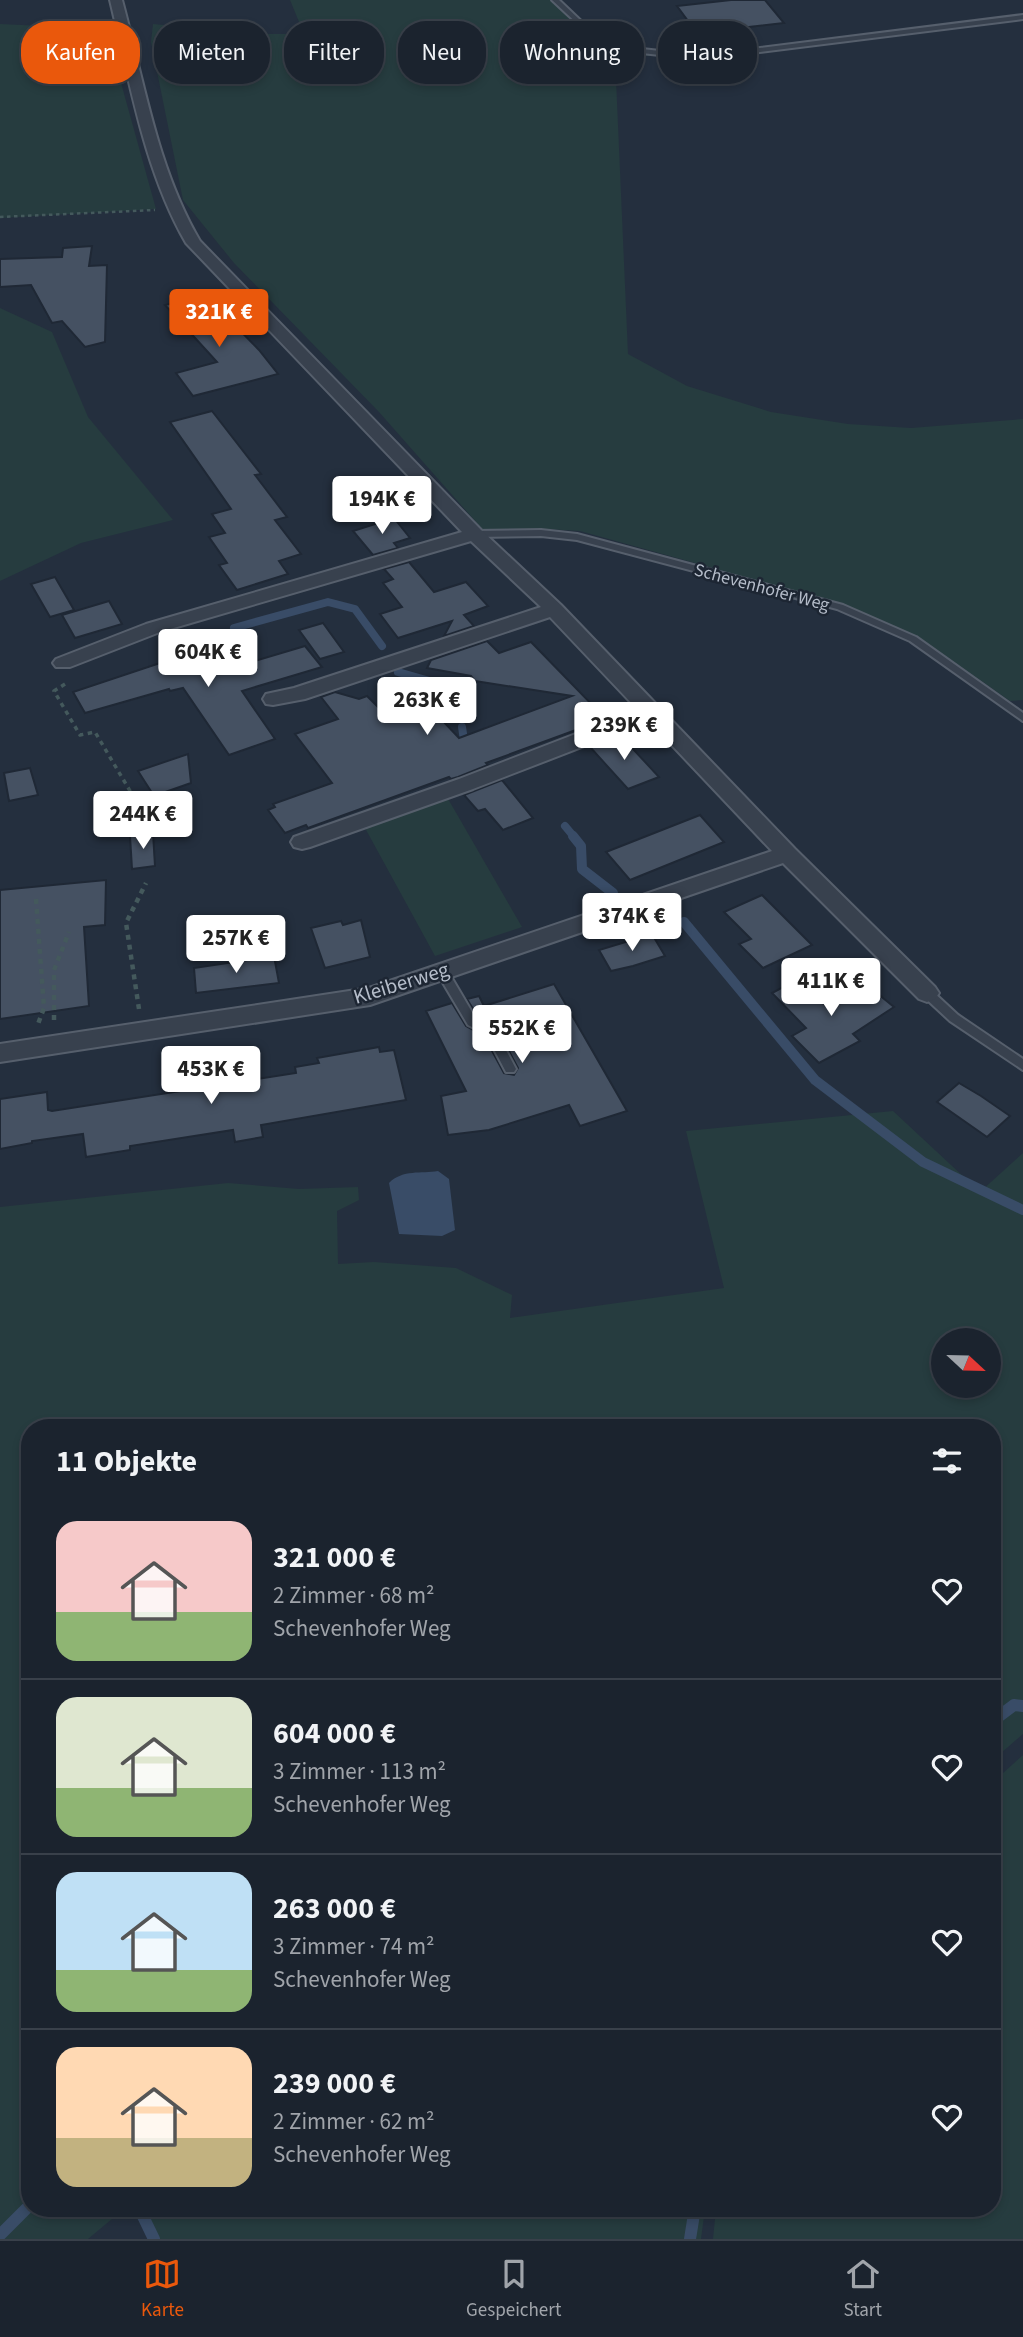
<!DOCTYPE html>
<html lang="de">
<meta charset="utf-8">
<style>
:root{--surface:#1b232e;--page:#242b36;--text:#f1f3f6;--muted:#a0a4aa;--line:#39404a;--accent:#ea580c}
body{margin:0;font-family:"Source Sans 3",sans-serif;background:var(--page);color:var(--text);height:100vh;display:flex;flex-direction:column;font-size:26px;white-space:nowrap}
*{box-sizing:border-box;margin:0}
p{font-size:23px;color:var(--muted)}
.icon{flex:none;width:38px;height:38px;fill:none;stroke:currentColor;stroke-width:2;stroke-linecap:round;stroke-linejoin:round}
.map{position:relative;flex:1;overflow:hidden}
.details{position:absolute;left:21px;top:1419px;width:980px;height:798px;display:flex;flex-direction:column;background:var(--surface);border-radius:28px;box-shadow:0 4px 10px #0003,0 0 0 2px var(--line)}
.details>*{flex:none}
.top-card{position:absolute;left:21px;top:21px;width:982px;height:63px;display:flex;gap:14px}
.needle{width:46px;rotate:112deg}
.controls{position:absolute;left:931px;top:1328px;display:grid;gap:14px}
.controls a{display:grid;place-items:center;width:70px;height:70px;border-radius:50%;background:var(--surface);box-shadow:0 4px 10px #0003,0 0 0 2px var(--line);font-size:35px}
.price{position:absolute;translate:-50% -60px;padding:0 16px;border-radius:7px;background:#fff;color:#222;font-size:23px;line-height:46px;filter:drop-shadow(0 2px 4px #0008)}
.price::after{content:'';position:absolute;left:50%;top:42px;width:21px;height:16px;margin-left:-10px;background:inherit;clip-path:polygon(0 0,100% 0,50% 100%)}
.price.on{background:var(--accent);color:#fff}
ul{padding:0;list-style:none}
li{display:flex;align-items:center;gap:21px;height:175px;padding:0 35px}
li+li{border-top:2px solid var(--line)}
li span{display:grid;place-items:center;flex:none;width:196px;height:140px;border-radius:21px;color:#555}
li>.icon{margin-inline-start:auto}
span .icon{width:84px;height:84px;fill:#fffc;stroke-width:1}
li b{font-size:30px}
h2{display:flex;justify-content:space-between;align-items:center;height:84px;padding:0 35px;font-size:30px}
.tag{padding:0 24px;border-radius:28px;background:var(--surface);box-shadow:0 4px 10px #0003,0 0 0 2px var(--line);font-size:24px;line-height:63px}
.tag.on{background:var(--accent);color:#fff}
.menu{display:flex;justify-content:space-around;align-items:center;height:98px;border-top:2px solid var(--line);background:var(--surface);font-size:19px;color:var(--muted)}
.menu a{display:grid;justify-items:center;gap:4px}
.menu .on{color:var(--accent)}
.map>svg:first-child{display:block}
.green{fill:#263c3f;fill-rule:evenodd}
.water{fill:#394c67}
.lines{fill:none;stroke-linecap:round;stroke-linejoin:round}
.stream-far2{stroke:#394c67;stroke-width:8}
.stream-far1{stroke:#394c67;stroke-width:10}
.stream{stroke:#394c67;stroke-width:12}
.building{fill:#455162;stroke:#1f2835;stroke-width:2}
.lane-casing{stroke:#565f6c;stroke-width:4}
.street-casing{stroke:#565f6c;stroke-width:4}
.path-far2{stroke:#44595c;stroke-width:2.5;stroke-dasharray:3.5 3.5;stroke-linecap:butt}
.path-far1{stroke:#44595c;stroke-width:3.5;stroke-dasharray:4.5 4.5;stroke-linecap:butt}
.path{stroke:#44595c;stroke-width:4.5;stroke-dasharray:5 5;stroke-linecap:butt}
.lane{fill:#38414e;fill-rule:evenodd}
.street{fill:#38414e;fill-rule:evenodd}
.labels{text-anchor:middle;stroke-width:5;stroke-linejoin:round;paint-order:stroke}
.far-street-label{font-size:18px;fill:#b4bcc9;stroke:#1d2633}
.street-label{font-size:21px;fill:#b4bcc9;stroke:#1d2633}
</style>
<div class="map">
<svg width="1023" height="2239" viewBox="0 0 1023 2239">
<rect width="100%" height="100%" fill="#242f3e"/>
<g class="green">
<path d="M290,0H551C598,49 604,51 671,56H615L628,354L687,386L771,412L848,424L911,428L1023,419V700L1010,701L923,640L842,604L580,531L546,529L484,531L379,412L234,263L183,200L151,42L153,24L261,34H304Z"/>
<polygon points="0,24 109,29 113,54 156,209 0,218"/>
<polygon points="0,308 52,332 88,417 173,520 81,543 0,581"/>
<polygon points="447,797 522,927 435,956 365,828"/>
<path d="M893,1111L980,1192L1023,1153V1734L992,1761V1428H30V2208L124,2209L88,2239H0V1207L228,1183L299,1189L358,1187L359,1200L337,1211L338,1264L374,1262L456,1268L512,1295L510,1318L724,1288L686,1131ZM943,1340H989V1386H943Z"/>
<polygon points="1023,1755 1023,2239 713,2239 716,2209 992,2208 992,1783"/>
<polygon points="134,2209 705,2209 701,2239 149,2239"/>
</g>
<path class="water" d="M438,1171L449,1179L455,1230L442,1236L399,1234L389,1183C403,1169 421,1174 438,1171Z"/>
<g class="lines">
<g class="stream-far2">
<polyline points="234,628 328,602 355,609 382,646"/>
<polyline points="398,672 461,690"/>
<polyline points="462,727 465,747"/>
<polyline points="565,826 575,838"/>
</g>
<g class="stream-far1">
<polyline points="573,836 581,846 582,869 613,893"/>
<polyline points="684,922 815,1080 923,1162 1023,1210"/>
</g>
<g class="stream">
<polyline points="992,1744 994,1720 1014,1705 1023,1706"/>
<polyline points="139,2208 154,2239"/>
<polyline points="0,2235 30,2205"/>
<polyline points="690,2239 695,2208"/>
</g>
</g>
<g class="building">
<polygon points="731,0 765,0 784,23 740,28 737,25 694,29 677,6"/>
<polygon points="92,246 89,266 107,265 105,342 85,347 62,321 52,323 31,285 0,287 0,259 62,257 63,248"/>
<polygon points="205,295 259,350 278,374 193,396 176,373 217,362 165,305"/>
<polygon points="212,411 261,474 255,475 287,517 275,520 301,554 279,561 288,574 237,590 219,565 227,563 209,537 225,533 212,514 231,509 170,422"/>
<polygon points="394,518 410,538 394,543 398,548 373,555 353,531"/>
<polygon points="409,562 434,592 466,582 488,606 464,615 474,626 444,636 452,621 398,638 380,614 402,607 383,583 393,579 384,569"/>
<polygon points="55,577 74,610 50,617 31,584"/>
<polygon points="109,601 122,624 75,638 62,615"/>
<polygon points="323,623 344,652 320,659 299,630"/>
<polygon points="487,641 499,653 531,642 606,719 486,763 488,765 458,777 451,779 449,777 308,828 306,825 285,833 268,810 275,807 273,804 332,783 295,734 338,719 321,697 335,692 359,699 367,696 388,717 425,702 459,738 572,696 475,681 471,676 427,668 431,660"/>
<polygon points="223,642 238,666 305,646 322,667 242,691 275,739 229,755 183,688 170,691 169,689 85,713 73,692"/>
<polygon points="620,735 659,777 628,789 590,747"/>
<polygon points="188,754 191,783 154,796 138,771"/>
<polygon points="30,768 38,795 9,801 4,773"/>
<polygon points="502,780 533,818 503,830 485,809 478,811 464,795"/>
<polygon points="700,815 724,842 630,880 606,852"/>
<polygon points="153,833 155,866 132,869 130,836"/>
<polygon points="106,880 105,925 84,927 89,1006 0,1019 0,890"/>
<polygon points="762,895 812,945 763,968 739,944 751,939 724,912"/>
<polygon points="361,920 370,957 325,968 311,928 341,921 343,925"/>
<polygon points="652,934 665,956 633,966 611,971 599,950"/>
<polygon points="274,956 279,983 196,993 194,968"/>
<polygon points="798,979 829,1009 867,985 894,1007 853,1034 860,1041 819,1063 792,1036 806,1028 772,993"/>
<polygon points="554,984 627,1111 580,1126 569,1105 489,1130 448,1135 441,1096 466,1091 426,1011 452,1003 466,1026 484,1036 504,1073 514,1075 518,1068 496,1027 478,1017 467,999 479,996 484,1006"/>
<polygon points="379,1047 380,1052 394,1050 406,1100 261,1125 263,1137 235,1142 233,1130 130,1146 130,1150 86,1157 83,1134 32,1141 32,1143 0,1149 0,1099 47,1092 48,1110 52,1111 296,1073 295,1067 319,1063 317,1058"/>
<polygon points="959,1083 981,1096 1010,1116 987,1137 937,1102"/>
</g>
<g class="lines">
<defs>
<g id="lane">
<polygon points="552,0 559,0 600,39 624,47 660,51 752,49 1023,15 1023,19 752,53 660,55 623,51 596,41"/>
<polygon points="541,530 577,534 843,605 916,637 1023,713 1023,721 910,641 837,609 577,540 541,536 474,537 469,534 474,531"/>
<polygon points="442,967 446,968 476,1019 494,1028 516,1069 514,1072 506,1072 486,1034 468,1025 436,971"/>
<polygon points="927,989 931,990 958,1015 1023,1059 1023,1070 950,1021 923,996 921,993 923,990"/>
</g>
<path id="street" d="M110,0H122C144,81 157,168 200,241L481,530L561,605L795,849L935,987L939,993L935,999L927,1002L919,999L783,863L370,1005L0,1062V1044L369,988L772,851L649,721L473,789L310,847L302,849L294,847L291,842L294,837L459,779L638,710L550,617L305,699L273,705L266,704L263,699L266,694L294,688L541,607L471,541L160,632L70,667H56L53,663L56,659L146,624L462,532L186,243C144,170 130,82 110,0Z"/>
</defs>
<use href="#lane" class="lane-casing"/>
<use href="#street" class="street-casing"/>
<polyline class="path-far2" points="0,217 155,210"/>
<polyline class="path-far1" points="65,684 54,691 80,735 95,732 136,801"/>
<g class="path">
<polyline points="36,899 44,1008 38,1024"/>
<polyline points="139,1009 126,923 146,883"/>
<polyline points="54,1020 54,970 69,932"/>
</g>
<use href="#lane" class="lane"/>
<use href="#street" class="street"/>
</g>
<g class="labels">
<g class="far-street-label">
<text transform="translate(762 587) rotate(15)" y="6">Schevenhofer Weg</text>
</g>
<g class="street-label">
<text transform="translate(401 983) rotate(-17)" y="7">Kleiberweg</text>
</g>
</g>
</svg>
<div class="controls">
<a><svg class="needle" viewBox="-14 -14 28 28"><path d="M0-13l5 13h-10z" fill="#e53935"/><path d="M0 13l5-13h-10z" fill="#a0a4aa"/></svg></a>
</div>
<b class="price on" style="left:219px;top:349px">321K €</b>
<b class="price" style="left:382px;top:536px">194K €</b>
<b class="price" style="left:208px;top:689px">604K €</b>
<b class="price" style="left:427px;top:737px">263K €</b>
<b class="price" style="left:624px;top:762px">239K €</b>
<b class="price" style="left:143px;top:851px">244K €</b>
<b class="price" style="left:632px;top:953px">374K €</b>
<b class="price" style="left:236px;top:975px">257K €</b>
<b class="price" style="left:831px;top:1018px">411K €</b>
<b class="price" style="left:522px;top:1065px">552K €</b>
<b class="price" style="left:211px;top:1106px">453K €</b>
<div class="top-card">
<a class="tag on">Kaufen</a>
<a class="tag">Mieten</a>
<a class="tag">Filter</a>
<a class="tag">Neu</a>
<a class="tag">Wohnung</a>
<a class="tag">Haus</a>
</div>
<section class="details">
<h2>11 Objekte<svg class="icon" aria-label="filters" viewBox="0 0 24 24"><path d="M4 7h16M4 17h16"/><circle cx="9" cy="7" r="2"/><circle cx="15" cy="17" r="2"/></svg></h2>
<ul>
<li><span style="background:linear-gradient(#f6c9c9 65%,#8fb573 0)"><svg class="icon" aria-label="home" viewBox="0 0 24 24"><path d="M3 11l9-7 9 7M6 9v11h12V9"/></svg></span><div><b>321 000 €</b><p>2 Zimmer · 68 m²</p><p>Schevenhofer Weg</p></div><svg class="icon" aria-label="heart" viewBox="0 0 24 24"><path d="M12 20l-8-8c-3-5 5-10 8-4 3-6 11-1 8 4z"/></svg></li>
<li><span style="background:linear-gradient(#dfe7d0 65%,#8fb573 0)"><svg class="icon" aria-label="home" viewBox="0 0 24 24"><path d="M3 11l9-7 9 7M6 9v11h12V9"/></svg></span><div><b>604 000 €</b><p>3 Zimmer · 113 m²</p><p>Schevenhofer Weg</p></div><svg class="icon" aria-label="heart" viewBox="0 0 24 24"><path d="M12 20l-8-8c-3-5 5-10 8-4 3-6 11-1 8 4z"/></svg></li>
<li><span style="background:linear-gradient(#bfe0f5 70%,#8fb573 0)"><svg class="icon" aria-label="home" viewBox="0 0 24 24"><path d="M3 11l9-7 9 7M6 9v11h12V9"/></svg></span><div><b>263 000 €</b><p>3 Zimmer · 74 m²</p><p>Schevenhofer Weg</p></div><svg class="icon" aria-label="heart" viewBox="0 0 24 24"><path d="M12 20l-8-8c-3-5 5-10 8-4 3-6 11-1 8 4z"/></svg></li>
<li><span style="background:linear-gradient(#ffd9b3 65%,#c2b280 0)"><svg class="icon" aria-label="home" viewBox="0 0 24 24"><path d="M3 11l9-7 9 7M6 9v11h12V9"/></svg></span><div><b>239 000 €</b><p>2 Zimmer · 62 m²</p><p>Schevenhofer Weg</p></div><svg class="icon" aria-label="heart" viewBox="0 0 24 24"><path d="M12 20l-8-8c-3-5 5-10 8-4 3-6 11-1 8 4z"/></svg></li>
</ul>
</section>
</div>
<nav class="menu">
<a class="on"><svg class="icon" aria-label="map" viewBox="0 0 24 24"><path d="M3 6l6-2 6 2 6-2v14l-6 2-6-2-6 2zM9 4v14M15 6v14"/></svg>Karte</a>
<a><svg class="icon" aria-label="saved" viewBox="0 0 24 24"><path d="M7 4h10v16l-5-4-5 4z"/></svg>Gespeichert</a>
<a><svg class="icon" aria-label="home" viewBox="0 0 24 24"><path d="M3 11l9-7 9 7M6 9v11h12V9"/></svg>Start</a>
</nav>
